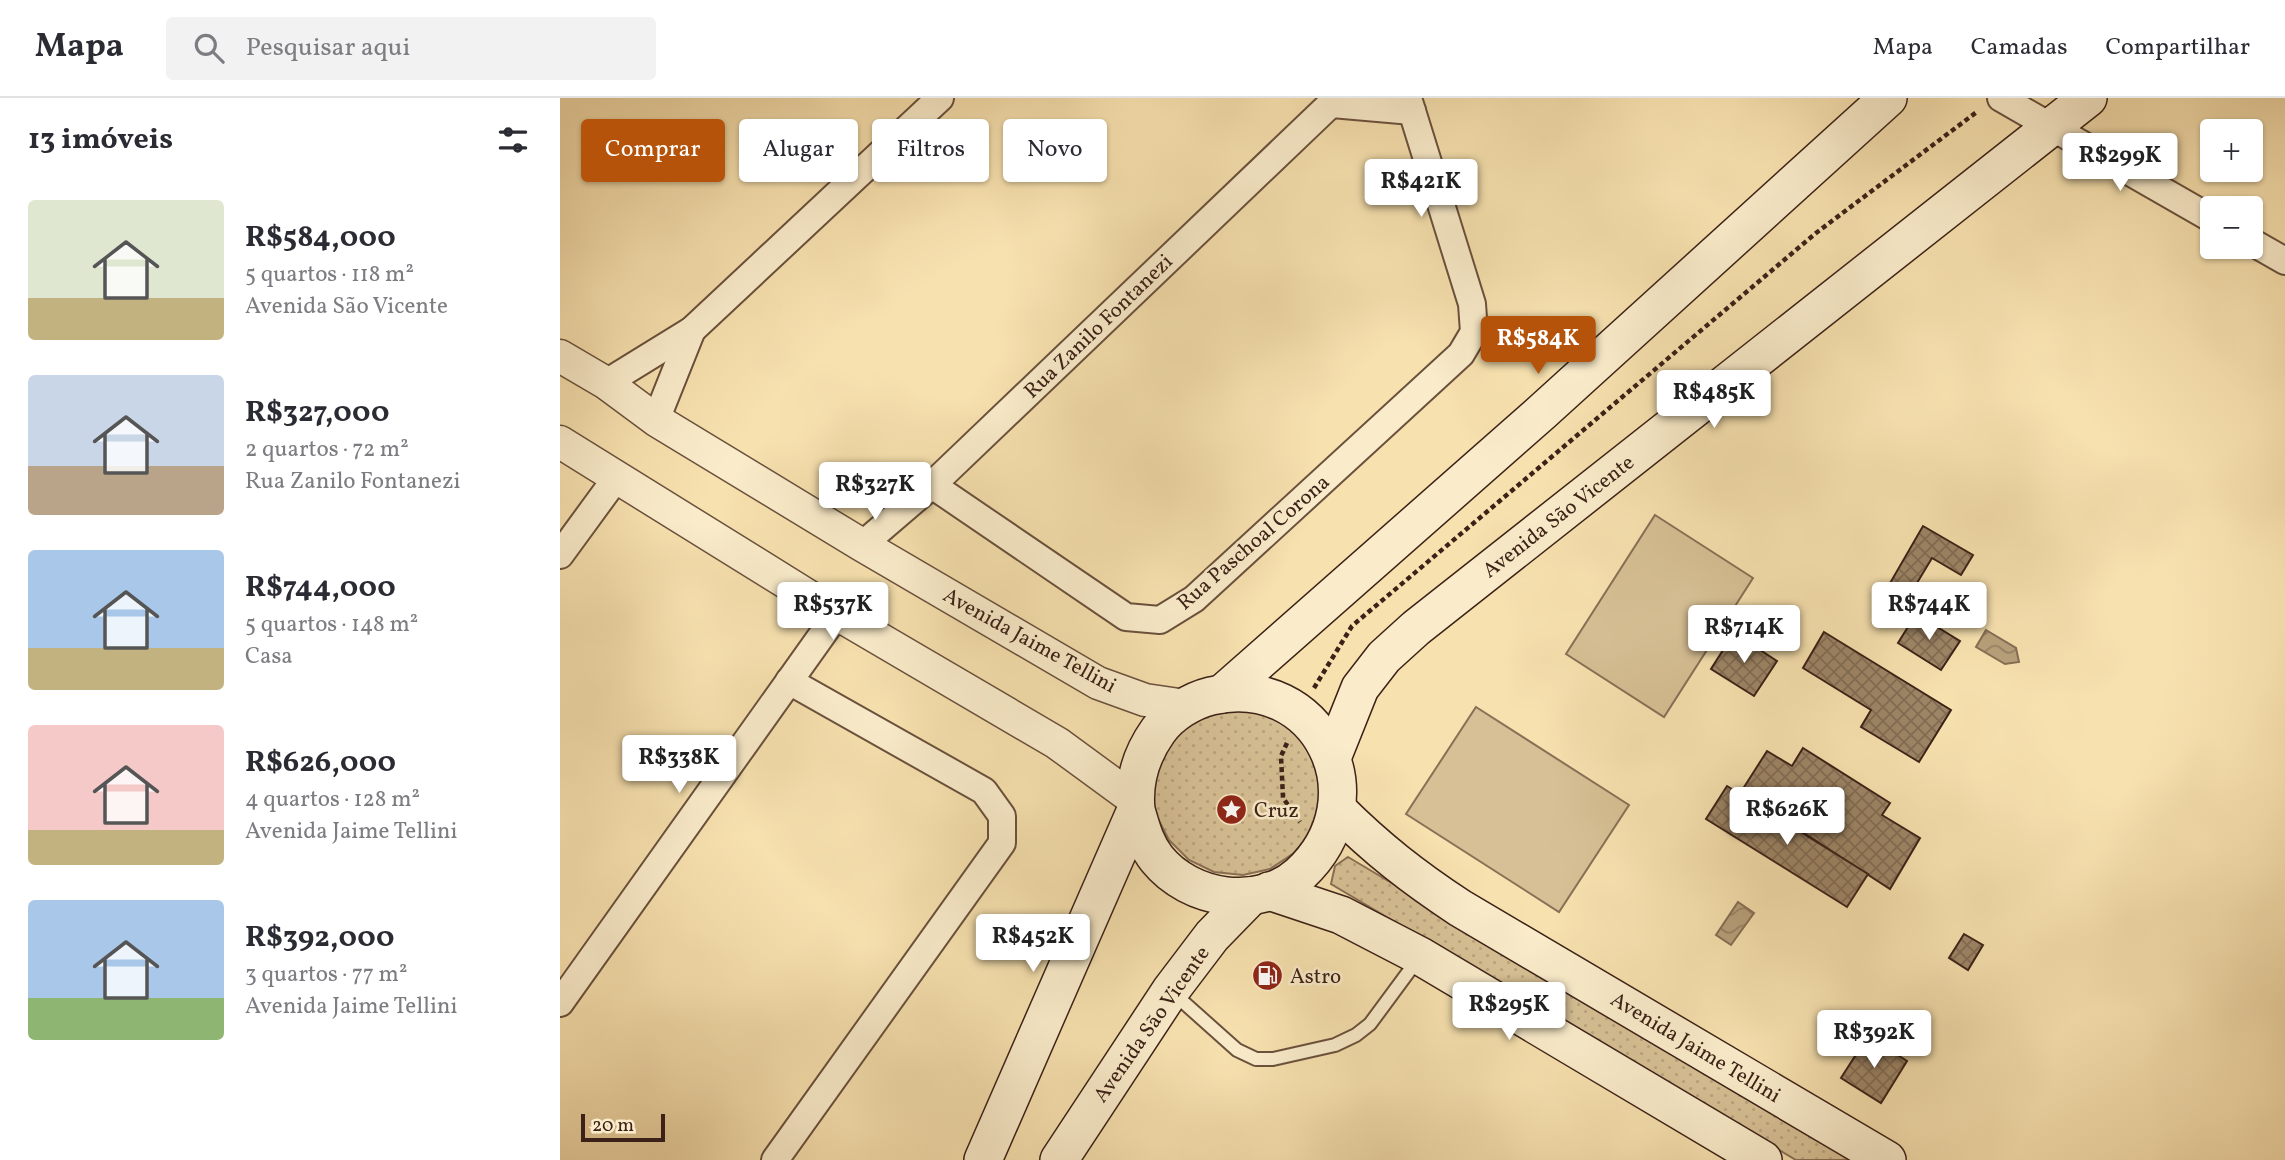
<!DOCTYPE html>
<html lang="pt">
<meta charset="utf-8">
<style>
:root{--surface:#fff;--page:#f2f2f3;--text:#2b2b33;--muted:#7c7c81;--line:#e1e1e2;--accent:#b45309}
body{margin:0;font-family:Vollkorn,serif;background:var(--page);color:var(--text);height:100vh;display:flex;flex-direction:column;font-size:26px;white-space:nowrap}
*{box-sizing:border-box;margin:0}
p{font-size:23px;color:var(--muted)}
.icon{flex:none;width:38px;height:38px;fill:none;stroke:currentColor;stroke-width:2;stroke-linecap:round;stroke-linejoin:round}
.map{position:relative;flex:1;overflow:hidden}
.panel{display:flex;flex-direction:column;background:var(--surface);width:560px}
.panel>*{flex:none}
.hud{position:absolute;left:21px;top:21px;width:665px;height:63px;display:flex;gap:14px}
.fabs{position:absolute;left:1640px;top:21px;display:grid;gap:14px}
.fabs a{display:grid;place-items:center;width:63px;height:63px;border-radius:7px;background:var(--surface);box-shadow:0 2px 5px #0004;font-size:35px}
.scale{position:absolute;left:21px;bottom:18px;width:84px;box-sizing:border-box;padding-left:7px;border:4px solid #3b2117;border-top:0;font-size:19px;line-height:24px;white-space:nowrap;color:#3b2117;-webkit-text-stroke:5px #faeccb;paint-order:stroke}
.price{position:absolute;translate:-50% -60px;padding:0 16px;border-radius:7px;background:#fff;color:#222;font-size:23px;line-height:46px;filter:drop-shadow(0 2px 4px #0008)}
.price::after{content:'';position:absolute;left:50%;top:42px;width:21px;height:16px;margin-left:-10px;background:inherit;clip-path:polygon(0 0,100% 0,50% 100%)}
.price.current{background:var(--accent);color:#fff}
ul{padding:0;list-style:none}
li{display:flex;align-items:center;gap:21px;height:175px;padding:0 28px}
li span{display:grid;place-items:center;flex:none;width:196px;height:140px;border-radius:7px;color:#555}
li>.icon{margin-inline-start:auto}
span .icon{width:84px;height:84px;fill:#fffc;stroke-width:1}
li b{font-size:30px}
h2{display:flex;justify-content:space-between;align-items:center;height:84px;padding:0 28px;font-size:30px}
.tag{padding:0 24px;border-radius:7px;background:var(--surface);box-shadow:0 2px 5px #0004;font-size:24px;line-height:63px}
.tag.current{background:var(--accent);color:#fff}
header{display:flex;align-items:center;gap:42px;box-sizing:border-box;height:98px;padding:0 35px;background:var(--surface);border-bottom:2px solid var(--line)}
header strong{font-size:33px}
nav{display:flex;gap:38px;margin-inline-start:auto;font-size:24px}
.search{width:490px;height:63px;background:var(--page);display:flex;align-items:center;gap:18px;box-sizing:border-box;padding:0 24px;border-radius:7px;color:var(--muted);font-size:26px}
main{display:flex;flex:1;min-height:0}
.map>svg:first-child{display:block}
.green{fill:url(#green-dots);stroke:#897056;stroke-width:2}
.pitch{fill:#d7c095;stroke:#897056;stroke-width:2}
.water{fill:url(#water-waves);stroke:#856d53;stroke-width:2}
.building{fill:url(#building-cross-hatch);stroke:#3b2117;stroke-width:2}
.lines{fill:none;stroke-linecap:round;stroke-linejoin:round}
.service-casing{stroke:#6a513d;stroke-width:16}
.minor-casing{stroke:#6a513d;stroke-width:30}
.tertiary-casing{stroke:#6a513d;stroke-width:35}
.secondary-casing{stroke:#3b2117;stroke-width:40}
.path{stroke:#3b2117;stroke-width:4.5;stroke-dasharray:5 3.5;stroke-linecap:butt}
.service{stroke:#faeccb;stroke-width:12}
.minor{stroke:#faeccb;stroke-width:26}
.tertiary{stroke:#faeccb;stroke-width:32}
.secondary{stroke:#faeccb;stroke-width:37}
.labels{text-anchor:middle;stroke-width:5;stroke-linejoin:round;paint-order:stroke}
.street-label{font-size:21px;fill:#3b2117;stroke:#faeccb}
.poi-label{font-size:21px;fill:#3b2117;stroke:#faeccb;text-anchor:start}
</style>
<header>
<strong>Mapa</strong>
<div class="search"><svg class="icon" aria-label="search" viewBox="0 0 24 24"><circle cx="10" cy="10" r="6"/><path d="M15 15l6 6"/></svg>Pesquisar aqui</div>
<nav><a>Mapa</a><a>Camadas</a><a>Compartilhar</a></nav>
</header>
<main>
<section class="panel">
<h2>13 imóveis<svg class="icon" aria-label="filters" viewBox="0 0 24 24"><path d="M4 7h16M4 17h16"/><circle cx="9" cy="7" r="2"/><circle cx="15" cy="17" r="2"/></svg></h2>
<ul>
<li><span style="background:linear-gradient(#dfe7d0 70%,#c2b280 0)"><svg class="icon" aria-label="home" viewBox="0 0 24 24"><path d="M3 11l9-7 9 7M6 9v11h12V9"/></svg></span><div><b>R$584,000</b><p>5 quartos · 118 m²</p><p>Avenida São Vicente</p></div></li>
<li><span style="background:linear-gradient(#c9d6e8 65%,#b9a48a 0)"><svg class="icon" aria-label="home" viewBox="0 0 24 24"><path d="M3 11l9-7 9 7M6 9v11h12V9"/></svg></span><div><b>R$327,000</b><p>2 quartos · 72 m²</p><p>Rua Zanilo Fontanezi</p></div></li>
<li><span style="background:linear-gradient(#a9c7e8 70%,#c2b280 0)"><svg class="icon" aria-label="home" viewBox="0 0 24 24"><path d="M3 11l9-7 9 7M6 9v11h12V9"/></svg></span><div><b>R$744,000</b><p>5 quartos · 148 m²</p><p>Casa</p></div></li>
<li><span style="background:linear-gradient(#f6c9c9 75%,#c2b280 0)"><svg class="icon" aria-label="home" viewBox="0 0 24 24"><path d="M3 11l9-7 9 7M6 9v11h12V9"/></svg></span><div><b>R$626,000</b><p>4 quartos · 128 m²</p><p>Avenida Jaime Tellini</p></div></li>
<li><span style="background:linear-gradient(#a9c7e8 70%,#8fb573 0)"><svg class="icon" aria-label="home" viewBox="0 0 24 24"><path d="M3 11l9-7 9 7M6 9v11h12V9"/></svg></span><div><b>R$392,000</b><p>3 quartos · 77 m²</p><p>Avenida Jaime Tellini</p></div></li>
</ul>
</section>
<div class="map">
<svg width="1725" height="1062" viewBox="0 0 1725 1062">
<defs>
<pattern id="green-dots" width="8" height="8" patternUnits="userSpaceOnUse" patternTransform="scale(1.75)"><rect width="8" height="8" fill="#d7c095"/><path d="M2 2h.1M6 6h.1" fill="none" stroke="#b9a580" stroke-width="1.8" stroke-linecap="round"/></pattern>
<pattern id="water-waves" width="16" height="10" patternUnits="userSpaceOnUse" patternTransform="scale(1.75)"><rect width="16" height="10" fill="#b7a07b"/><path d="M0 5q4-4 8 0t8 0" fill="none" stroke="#968264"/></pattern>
<pattern id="building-cross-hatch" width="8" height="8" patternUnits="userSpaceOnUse" patternTransform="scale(1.75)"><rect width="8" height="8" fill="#9d8566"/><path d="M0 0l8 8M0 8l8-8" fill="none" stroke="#816c53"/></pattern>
</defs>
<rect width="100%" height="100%" fill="#f7e1af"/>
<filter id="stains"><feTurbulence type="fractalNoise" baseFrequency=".00286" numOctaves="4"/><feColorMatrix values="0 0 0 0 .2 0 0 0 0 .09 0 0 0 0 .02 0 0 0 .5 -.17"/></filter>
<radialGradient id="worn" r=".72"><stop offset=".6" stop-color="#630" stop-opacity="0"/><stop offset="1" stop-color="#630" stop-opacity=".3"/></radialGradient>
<g class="green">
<polygon points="659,607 714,613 755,651 763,707 752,734 734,755 710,771 683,777 654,774 629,762 609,742 596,717 591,689 611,636"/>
<polygon points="788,759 1297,1062 1236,1062 771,786 775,768"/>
</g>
<g class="pitch">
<polygon points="1095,417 1193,480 1104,619 1006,556"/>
<polygon points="916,609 1069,707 999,814 846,716"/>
</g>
<g class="water">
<polygon points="1426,532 1456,550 1459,564 1445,566 1416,549"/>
<polygon points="1178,804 1194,815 1171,847 1156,837"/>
</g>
<g class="building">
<polygon points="1363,428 1413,457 1401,477 1372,460 1342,510 1322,499"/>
<polygon points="1356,516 1400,543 1381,572 1338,545"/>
<polygon points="1264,534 1391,612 1359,664 1301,629 1311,612 1243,570"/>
<polygon points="1174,535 1217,563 1194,598 1151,571"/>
<polygon points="1243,650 1330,705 1322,717 1360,740 1330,791 1181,694 1207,653 1232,668"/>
<polygon points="1167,688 1308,776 1287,809 1146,721"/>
<polygon points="1404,836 1423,847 1408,872 1389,860"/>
<polygon points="1308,938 1347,963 1321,1005 1281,980"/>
</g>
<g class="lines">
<defs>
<polyline id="service" points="612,894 677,952 696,961 713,961 775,947 796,937 810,926 858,861"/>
<g id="minor">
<polyline points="1441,0 1652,121"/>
<polyline points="772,6 852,13"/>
<polyline points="1690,143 1725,163"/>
<polyline points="46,285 132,232 380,0"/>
<polyline points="96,322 132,232"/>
<polyline points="372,387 566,519 600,522 634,501 901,256 914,234 912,206 848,0"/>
<polyline points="302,447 372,387 777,0"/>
<polyline points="0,457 57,379"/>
<polyline points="0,905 277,516"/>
<polyline points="215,1062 442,745 442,718 424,693 229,583"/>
</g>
<g id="tertiary">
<polyline points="0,258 46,285 96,322 302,447 538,585 585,602 626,608"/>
<polyline points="0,344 277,516 497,645 575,702"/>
</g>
<g id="secondary">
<polyline points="662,596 982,314 1328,0"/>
<polyline points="772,660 800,590 824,559 856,530 1528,0"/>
<path d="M777,711C817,751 853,779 900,810L1327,1062"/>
<polyline points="709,793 781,817 860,858 1203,1062"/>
<path d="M423,1062L576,712C573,682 581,657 598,633C610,616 631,603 651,598C759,573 822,700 740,776C699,813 630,802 597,761C585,746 581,729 576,712"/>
<polyline points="499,1062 611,892 652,838 691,798"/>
</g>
</defs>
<use href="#service" class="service-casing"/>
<use href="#minor" class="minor-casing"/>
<use href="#tertiary" class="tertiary-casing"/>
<use href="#secondary" class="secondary-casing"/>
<g class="path">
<polyline points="754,590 792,528 1256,135 1418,13"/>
<polyline points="727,645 721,658 723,700 740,724"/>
</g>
<use href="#service" class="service"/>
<use href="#minor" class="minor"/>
<use href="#tertiary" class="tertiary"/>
<use href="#secondary" class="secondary"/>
</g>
<defs>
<symbol id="sight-disc" viewBox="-11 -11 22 22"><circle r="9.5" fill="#8f2418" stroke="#faeccb"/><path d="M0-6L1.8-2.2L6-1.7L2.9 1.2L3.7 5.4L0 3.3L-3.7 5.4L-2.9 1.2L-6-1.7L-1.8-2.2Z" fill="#fff"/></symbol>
<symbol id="fuel-disc" viewBox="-11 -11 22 22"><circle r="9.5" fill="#8f2418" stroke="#faeccb"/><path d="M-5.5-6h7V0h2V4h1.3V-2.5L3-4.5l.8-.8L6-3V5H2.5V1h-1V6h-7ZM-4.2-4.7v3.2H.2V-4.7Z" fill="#fff"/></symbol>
</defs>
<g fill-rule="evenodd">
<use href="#sight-disc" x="654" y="694" width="35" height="35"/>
<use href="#fuel-disc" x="690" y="860" width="35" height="35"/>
</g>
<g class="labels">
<g class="street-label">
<text transform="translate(538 228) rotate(-44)" y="7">Rua Zanilo Fontanezi</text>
<text transform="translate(998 418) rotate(-38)" y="7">Avenida São Vicente</text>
<text transform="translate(693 444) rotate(-41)" y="7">Rua Paschoal Corona</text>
<text transform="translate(470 542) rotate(29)" y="7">Avenida Jaime Tellini</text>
<text transform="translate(591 926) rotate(-55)" y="7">Avenida São Vicente</text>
<text transform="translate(1136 949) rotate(31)" y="7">Avenida Jaime Tellini</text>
</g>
<g class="poi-label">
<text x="694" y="719">Cruz</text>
<text x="730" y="885">Astro</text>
</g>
</g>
<rect width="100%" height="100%" filter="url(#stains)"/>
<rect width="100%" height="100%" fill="url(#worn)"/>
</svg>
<div class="fabs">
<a>+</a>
<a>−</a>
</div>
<div class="scale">20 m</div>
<b class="price" style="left:1560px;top:95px">R$299K</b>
<b class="price" style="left:861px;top:121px">R$421K</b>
<b class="price current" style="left:978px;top:278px">R$584K</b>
<b class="price" style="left:1154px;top:332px">R$485K</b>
<b class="price" style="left:315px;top:424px">R$327K</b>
<b class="price" style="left:273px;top:544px">R$537K</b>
<b class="price" style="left:1369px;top:544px">R$744K</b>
<b class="price" style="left:1184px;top:567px">R$714K</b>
<b class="price" style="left:119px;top:697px">R$338K</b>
<b class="price" style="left:1227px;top:749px">R$626K</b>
<b class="price" style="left:473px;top:876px">R$452K</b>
<b class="price" style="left:949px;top:944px">R$295K</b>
<b class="price" style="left:1314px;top:972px">R$392K</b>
<div class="hud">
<a class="tag current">Comprar</a>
<a class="tag">Alugar</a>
<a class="tag">Filtros</a>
<a class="tag">Novo</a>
</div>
</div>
</main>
